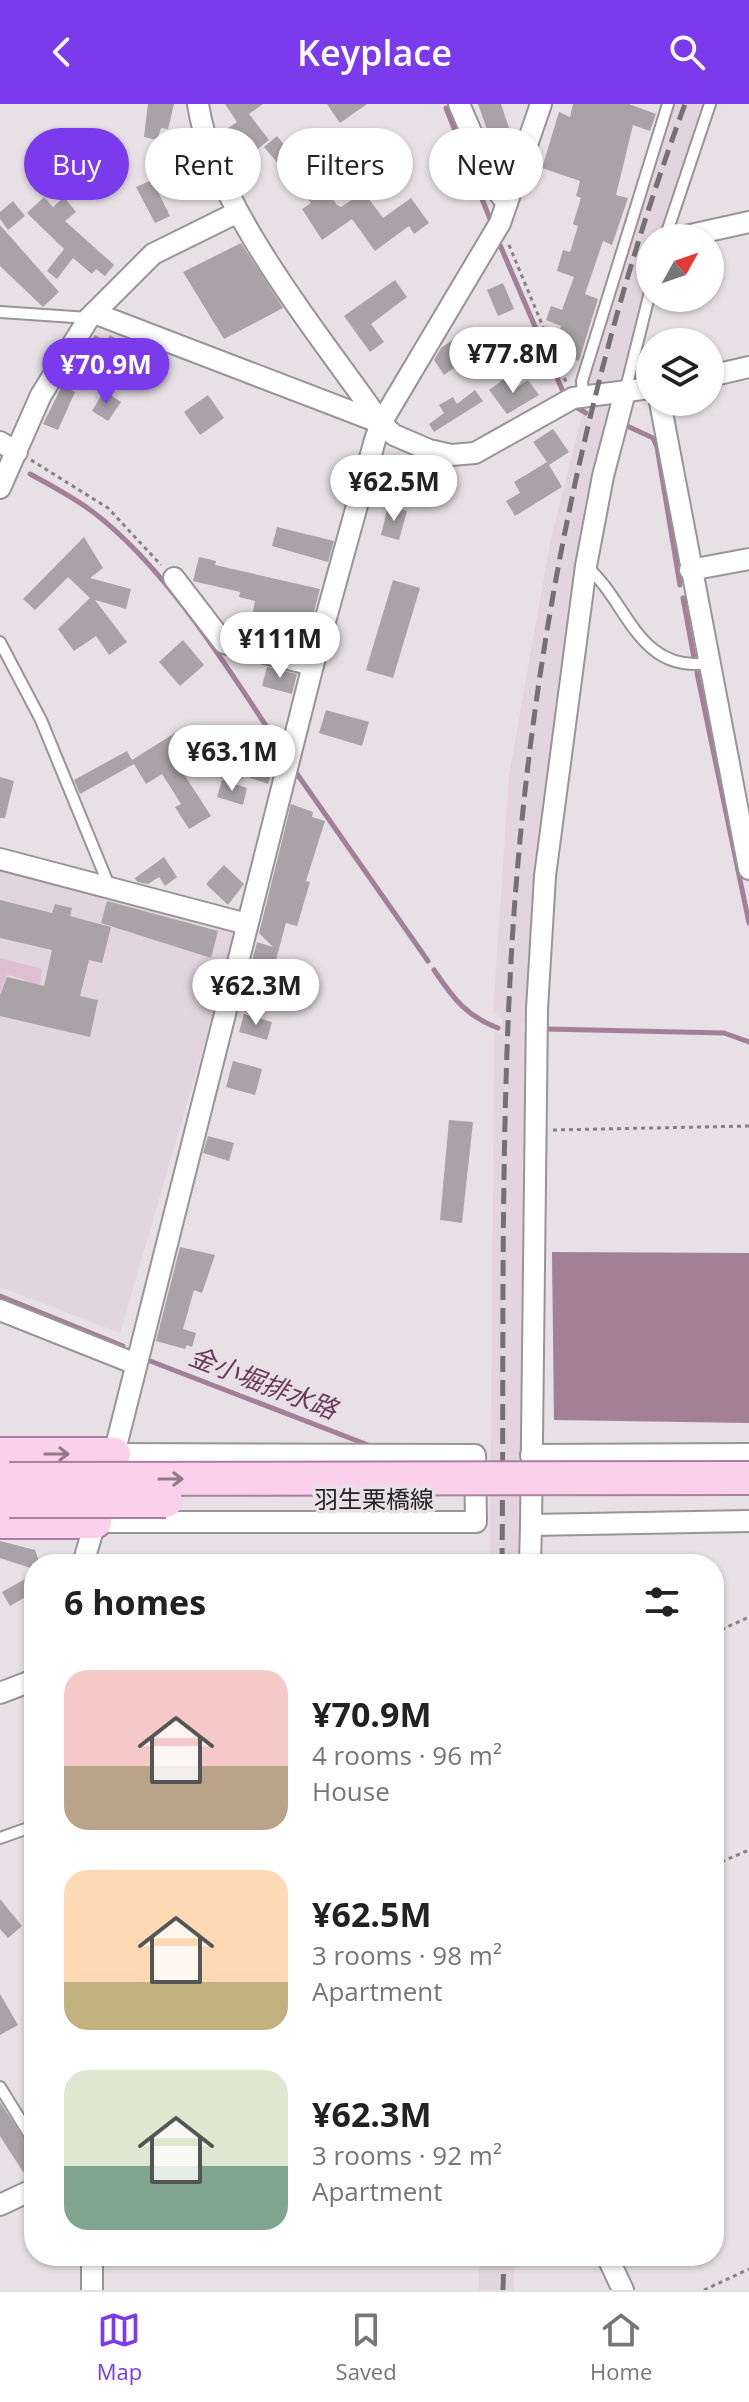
<!DOCTYPE html>
<meta charset="utf-8">
<style>
:root{--surface:#fff;--page:#f2f2f2;--text:#222;--muted:#767676;--line:#e0e0e0;--accent:#7c3aed}
body{margin:0;font-family:"Open Sans","Noto Sans JP",sans-serif;background:var(--page);color:var(--text);height:100vh;display:flex;flex-direction:column;font-size:30px;white-space:nowrap}
*{box-sizing:border-box;margin:0}
p{font-size:26px;color:var(--muted)}
.icon{flex:none;width:44px;height:44px;fill:none;stroke:currentColor;stroke-width:2;stroke-linecap:round;stroke-linejoin:round}
.map{position:relative;flex:1;overflow:hidden}
.side{position:absolute;left:24px;top:1450px;width:700px;height:712px;display:flex;flex-direction:column;background:var(--surface);border-radius:32px;box-shadow:0 2px 6px #0004}
.side>*{flex:none}
.guide{position:absolute;left:24px;top:24px;width:702px;height:72px;display:flex;gap:16px}
.needle{width:52px;rotate:50deg}
.buttons{position:absolute;left:636px;top:120px;display:grid;gap:16px}
.buttons a{display:grid;place-items:center;width:88px;height:88px;border-radius:50%;background:var(--surface);box-shadow:0 2px 6px #0004;font-size:40px}
.price{position:absolute;translate:-50% -68px;padding:0 18px;border-radius:28px;background:#fff;color:#222;font-size:26px;line-height:52px;filter:drop-shadow(0 2px 4px #0008)}
.price::after{content:'';position:absolute;left:50%;top:48px;width:24px;height:18px;margin-left:-12px;background:inherit;clip-path:polygon(0 0,100% 0,50% 100%)}
.price.selected{background:var(--accent);color:#fff}
ul{padding:0;list-style:none}
li{display:flex;align-items:center;gap:24px;height:200px;padding:0 40px}
li span{display:grid;place-items:center;flex:none;width:224px;height:160px;border-radius:24px;color:#555}
li>.icon{margin-inline-start:auto}
span .icon{width:96px;height:96px;fill:#fffc;stroke-width:1}
li b{font-size:34px}
h2{display:flex;justify-content:space-between;align-items:center;height:96px;padding:0 40px;font-size:34px}
.chip{padding:0 28px;border-radius:36px;background:var(--surface);box-shadow:0 2px 6px #0004;font-size:28px;line-height:72px}
.chip.selected{background:var(--accent);color:#fff}
header{display:flex;justify-content:space-between;align-items:center;height:104px;padding:0 40px;background:var(--accent);color:#fff;font-size:36px;font-weight:600}
.tab-bar{display:flex;justify-content:space-around;align-items:center;height:112px;border-top:2px solid var(--line);background:var(--surface);font-size:22px;color:var(--muted)}
.tab-bar a{display:grid;justify-items:center;gap:4px}
.tab-bar .selected{color:var(--accent)}
.map>svg:first-child{display:block}
.built{fill:#e3d5de}
.green{fill:#debed3}
.water{fill:#a47f98}
.lines{fill:none;stroke-linecap:round;stroke-linejoin:round}
.stream{stroke:#a47f98;stroke-width:5}
.building{fill:#a9a3a7}
.service-casing{stroke:#999497;stroke-width:14}
.minor-casing{stroke:#999497;stroke-width:24}
.primary-casing{stroke:#ad7f9e;stroke-width:36}
.path{stroke:#858184;stroke-width:3;stroke-dasharray:4 4;stroke-linecap:butt}
.service{stroke:#fff;stroke-width:10}
.minor{stroke:#fff;stroke-width:20}
.primary{stroke:#fad0ec;stroke-width:32}
.rail{stroke:#757173;stroke-width:5;stroke-dasharray:16 8;stroke-linecap:butt}
.primary-bridge-casing{stroke:#ad7f9e;stroke-width:36;stroke-linecap:butt}
.primary-bridge{stroke:#fad0ec;stroke-width:32}
.oneway{stroke:#907a88}
.labels{text-anchor:middle;stroke-width:7;stroke-linejoin:round;paint-order:stroke}
.street-label{font-size:24px;fill:#252324;stroke:#e7e1e5}
.water-label{font-size:26px;font-style:italic;fill:#6c395d;stroke:#e7e1e5}
</style>
<header><svg class="icon" aria-label="back" viewBox="0 0 24 24"><path d="M15 5l-7 7 7 7"/></svg>Keyplace<svg class="icon" aria-label="search" viewBox="0 0 24 24"><circle cx="10" cy="10" r="6"/><path d="M15 15l6 6"/></svg></header>
<div class="map">
<svg width="749" height="2186" viewBox="0 0 749 2186">
<rect width="100%" height="100%" fill="#e7e1e5"/>
<g class="built">
<polygon points="675,0 704,0 660,134 650,134 650,168 619,281 590,282 588,274"/>
<polygon points="611,298 616,302 530,918 523,919 523,928 531,930 524,1460 490,1460 494,927 502,929 502,915 493,908 509,671 550,439 582,311 587,313 588,306 579,301"/>
<polygon points="0,762 238,826 120,1229 0,1183"/>
<rect x="479" y="2152" width="35" height="34"/>
</g>
<polygon class="green" points="0,854 42,865 39,889 25,885 24,875 7,871 0,888"/>
<polygon class="water" points="552,1148 749,1149 749,1319 554,1316"/>
<g class="lines">
<g class="stream">
<polyline points="446,4 490,115"/>
<polyline points="500,141 564,290"/>
<polyline points="576,303 586,309"/>
<polyline points="625,321 653,334 657,343 680,481"/>
<path d="M30,370C52,382 73,393 93,408C167,464 231,569 282,646"/>
<polyline points="683,494 694,554"/>
<polyline points="697,569 749,819"/>
<polyline points="295,667 428,857"/>
<path d="M434,866C453,894 466,912 498,924"/>
<polyline points="547,925 724,929 749,938"/>
<polyline points="0,1192 123,1242"/>
<polyline points="145,1255 368,1341"/>
</g>
</g>
<g class="building">
<polygon points="148,0 174,0 168,25 161,24 157,36 144,33"/>
<polygon points="225,0 263,0 249,10 269,36 238,61 219,30 237,18"/>
<polygon points="327,0 367,0 340,19"/>
<polygon points="478,0 501,0 514,39 511,46 496,51"/>
<polygon points="573,0 629,0 656,10 650,27 633,21 616,91 628,94 612,141 603,137 585,190 598,195 579,257 563,252 565,246 556,237 561,222 546,216 551,202 562,206 574,173 557,167 563,146 570,148 578,122 573,120 581,94 576,92 580,77 542,64 559,8 570,13"/>
<polygon points="277,32 286,43 295,36 312,58 303,66 321,90 326,86 337,101 341,103 359,91 362,95 366,91 383,114 411,94 429,119 414,130 409,122 375,147 352,115 322,136 302,105 311,99 264,43"/>
<polygon points="152,76 170,112 155,119 136,83"/>
<polygon points="44,93 53,103 64,93 76,108 65,117 114,161 105,172 96,165 92,170 73,154 57,175 47,167 64,145 27,109"/>
<polygon points="13,97 25,112 8,126 0,115 0,108"/>
<polygon points="0,121 59,188 43,203 0,162"/>
<polygon points="241,139 283,204 224,235 183,168"/>
<polygon points="395,176 407,193 371,220 384,238 370,248 344,212"/>
<polygon points="503,179 514,205 498,212 487,186"/>
<polygon points="95,231 106,237 110,231 132,246 117,268 84,247"/>
<polygon points="454,235 468,254 444,271 434,256 441,244"/>
<polygon points="504,275 513,286 528,276 539,291 507,310 489,286"/>
<polygon points="62,282 75,288 58,326 43,320"/>
<polygon points="475,286 483,297 434,328 429,320 444,309 439,301 453,293 457,300"/>
<polygon points="104,287 121,298 108,317 92,307"/>
<polygon points="208,291 224,314 200,331 184,308"/>
<polygon points="553,325 569,348 549,361 562,383 515,412 506,397 520,389 514,378 547,358 533,338"/>
<polygon points="388,402 407,407 399,436 381,431"/>
<polygon points="277,423 334,437 328,458 272,442"/>
<polygon points="84,433 103,464 90,474 131,485 126,505 95,496 127,538 109,551 96,532 74,547 58,525 90,494 68,473 35,506 23,495"/>
<polygon points="199,453 216,457 215,461 320,485 304,545 284,540 286,533 250,524 255,497 239,493 240,488 193,477"/>
<polygon points="393,476 420,484 393,574 366,566"/>
<polygon points="183,536 204,561 180,582 159,558"/>
<polygon points="267,563 297,570 292,590 262,582"/>
<polygon points="326,606 369,618 362,642 319,629"/>
<polygon points="175,629 193,655 180,664 211,712 189,725 175,703 181,700 162,670 146,680 134,660 80,690 74,676 127,647 132,656"/>
<polygon points="246,652 274,662 268,680 240,670"/>
<polygon points="0,673 14,677 5,714 0,714"/>
<polygon points="222,676 247,684 243,701 217,693"/>
<polygon points="291,700 313,708 312,713 325,717 306,777 310,778 297,822 286,819 274,863 252,857 257,838 273,843 259,829"/>
<polygon points="164,753 177,773 165,782 159,773 148,780 137,778 135,774"/>
<polygon points="224,761 244,780 228,801 206,780"/>
<polygon points="0,796 52,809 55,800 72,804 70,812 111,823 102,859 89,856 80,892 98,896 90,933 0,912 0,891 7,873 44,882 52,846 0,834"/>
<polygon points="107,797 218,827 211,854 101,819"/>
<polygon points="244,910 272,918 267,936 239,928"/>
<polygon points="233,957 262,965 255,991 226,983"/>
<polygon points="449,1016 473,1018 462,1119 440,1116"/>
<polygon points="208,1032 234,1039 229,1057 203,1049"/>
<polygon points="180,1143 215,1151 202,1189 194,1186 183,1225 196,1229 192,1243 187,1241 185,1245 156,1237"/>
<polygon points="0,1437 35,1446 40,1460 34,1460 34,1465 0,1454"/>
<polygon points="34,1470 34,1488 10,1502 2,1488"/>
<polygon points="0,1795 22,1822 8,1834 0,1825"/>
<polygon points="0,1890 18,1921 0,1931"/>
<polygon points="0,1998 34,2050 34,2072 27,2074 0,2032"/>
</g>
<g class="lines">
<defs>
<g id="service">
<polyline points="665,134 710,0"/>
<polyline points="0,208 89,214"/>
<polyline points="625,288 650,188"/>
<polyline points="583,291 582,277 668,0"/>
<path d="M587,463C627,497 638,569 707,559"/>
<polyline points="0,538 41,616 110,784"/>
<polyline points="0,1734 34,1722"/>
<polyline points="0,1983 34,2038"/>
</g>
<g id="minor">
<path d="M198,0C213,103 321,232 381,319L394,331L429,346L451,351L475,349L573,294L650,284"/>
<polyline points="459,0 495,84 507,99"/>
<polyline points="677,134 749,118"/>
<polyline points="94,209 381,319"/>
<polyline points="710,272 749,263"/>
<polyline points="625,288 603,372 586,462 545,772 537,905 531,1421 749,1417"/>
<polyline points="660,298 749,765"/>
<polyline points="0,338 17,348"/>
<polyline points="0,384 41,291 89,214 153,150 236,109"/>
<polyline points="690,466 749,455"/>
<polyline points="174,474 224,539 313,561"/>
<polyline points="0,755 247,820"/>
<polyline points="0,1206 136,1260"/>
<polyline points="531,1351 749,1350"/>
<polyline points="111,1362 313,561 375,336 381,319 500,119 541,0"/>
<polyline points="95,1418 476,1418 475,1351 114,1350"/>
<polyline points="83,1460 98,1408"/>
<polyline points="530,1460 531,1421"/>
<polyline points="0,1589 34,1576"/>
<polyline points="0,2101 34,2085"/>
<polyline points="92,2152 92,2186"/>
<polyline points="607,2152 623,2186"/>
</g>
<g id="primary">
<polyline points="0,1350 114,1350"/>
<polyline points="0,1418 95,1418"/>
</g>
</defs>
<use href="#service" class="service-casing"/>
<use href="#minor" class="minor-casing"/>
<use href="#primary" class="primary-casing"/>
<g class="path">
<polyline points="509,141 566,278"/>
<polyline points="31,356 108,404 161,461"/>
<polyline points="553,1026 749,1022"/>
<polyline points="714,1529 749,1513"/>
<polyline points="714,1761 749,1746"/>
<polyline points="704,2186 749,2165"/>
</g>
<use href="#service" class="service"/>
<use href="#minor" class="minor"/>
<use href="#primary" class="primary"/>
<g class="rail">
<path d="M502,1460C504,1260 500,1058 511,857C527,566 584,274 685,0"/>
<polyline points="503,2186 504,2152"/>
</g>
<defs>
<g id="primary-bridge">
<polyline points="9,1375 749,1374"/>
<polyline points="9,1397 166,1397"/>
</g>
</defs>
<use href="#primary-bridge" class="primary-bridge-casing"/>
<use href="#primary-bridge" class="primary-bridge"/>
</g>
<defs><path id="oneway-shaft" d="M-6 0H5M1.5-3L5.5 0L1.5 3" fill="none" stroke-width="1.6" stroke-linecap="round" stroke-linejoin="round" transform="scale(2)"/></defs>
<g class="oneway">
<use href="#oneway-shaft" transform="translate(57 1350)"/>
<use href="#oneway-shaft" transform="translate(171 1375)"/>
</g>
<g class="labels">
<g class="street-label">
<text x="374" y="1404">羽生栗橋線</text>
</g>
<g class="water-label">
<text transform="translate(263 1279) rotate(21)" y="9">金小堀排水路</text>
</g>
</g>
</svg>
<div class="buttons">
<a><svg class="needle" viewBox="-14 -14 28 28"><path d="M0-13l5 13h-10z" fill="#e53935"/><path d="M0 13l5-13h-10z" fill="#767676"/></svg></a>
<a><svg class="icon" aria-label="layers" viewBox="0 0 24 24"><path d="M12 4l9 5-9 5-9-5zM3 14l9 5 9-5"/></svg></a>
</div>
<b class="price" style="left:513px;top:291px">¥77.8M</b>
<b class="price selected" style="left:106px;top:302px">¥70.9M</b>
<b class="price" style="left:394px;top:419px">¥62.5M</b>
<b class="price" style="left:280px;top:576px">¥111M</b>
<b class="price" style="left:232px;top:689px">¥63.1M</b>
<b class="price" style="left:256px;top:923px">¥62.3M</b>
<div class="guide">
<a class="chip selected">Buy</a>
<a class="chip">Rent</a>
<a class="chip">Filters</a>
<a class="chip">New</a>
</div>
<section class="side">
<h2>6 homes<svg class="icon" aria-label="filters" viewBox="0 0 24 24"><path d="M4 7h16M4 17h16"/><circle cx="9" cy="7" r="2"/><circle cx="15" cy="17" r="2"/></svg></h2>
<ul>
<li><span style="background:linear-gradient(#f6c9c9 60%,#b9a48a 0)"><svg class="icon" aria-label="home" viewBox="0 0 24 24"><path d="M3 11l9-7 9 7M6 9v11h12V9"/></svg></span><div><b>¥70.9M</b><p>4 rooms · 96 m²</p><p>House</p></div></li>
<li><span style="background:linear-gradient(#ffd9b3 70%,#c2b280 0)"><svg class="icon" aria-label="home" viewBox="0 0 24 24"><path d="M3 11l9-7 9 7M6 9v11h12V9"/></svg></span><div><b>¥62.5M</b><p>3 rooms · 98 m²</p><p>Apartment</p></div></li>
<li><span style="background:linear-gradient(#dfe7d0 60%,#7fa58c 0)"><svg class="icon" aria-label="home" viewBox="0 0 24 24"><path d="M3 11l9-7 9 7M6 9v11h12V9"/></svg></span><div><b>¥62.3M</b><p>3 rooms · 92 m²</p><p>Apartment</p></div></li>
</ul>
</section>
</div>
<nav class="tab-bar">
<a class="selected"><svg class="icon" aria-label="map" viewBox="0 0 24 24"><path d="M3 6l6-2 6 2 6-2v14l-6 2-6-2-6 2zM9 4v14M15 6v14"/></svg>Map</a>
<a><svg class="icon" aria-label="saved" viewBox="0 0 24 24"><path d="M7 4h10v16l-5-4-5 4z"/></svg>Saved</a>
<a><svg class="icon" aria-label="home" viewBox="0 0 24 24"><path d="M3 11l9-7 9 7M6 9v11h12V9"/></svg>Home</a>
</nav>
